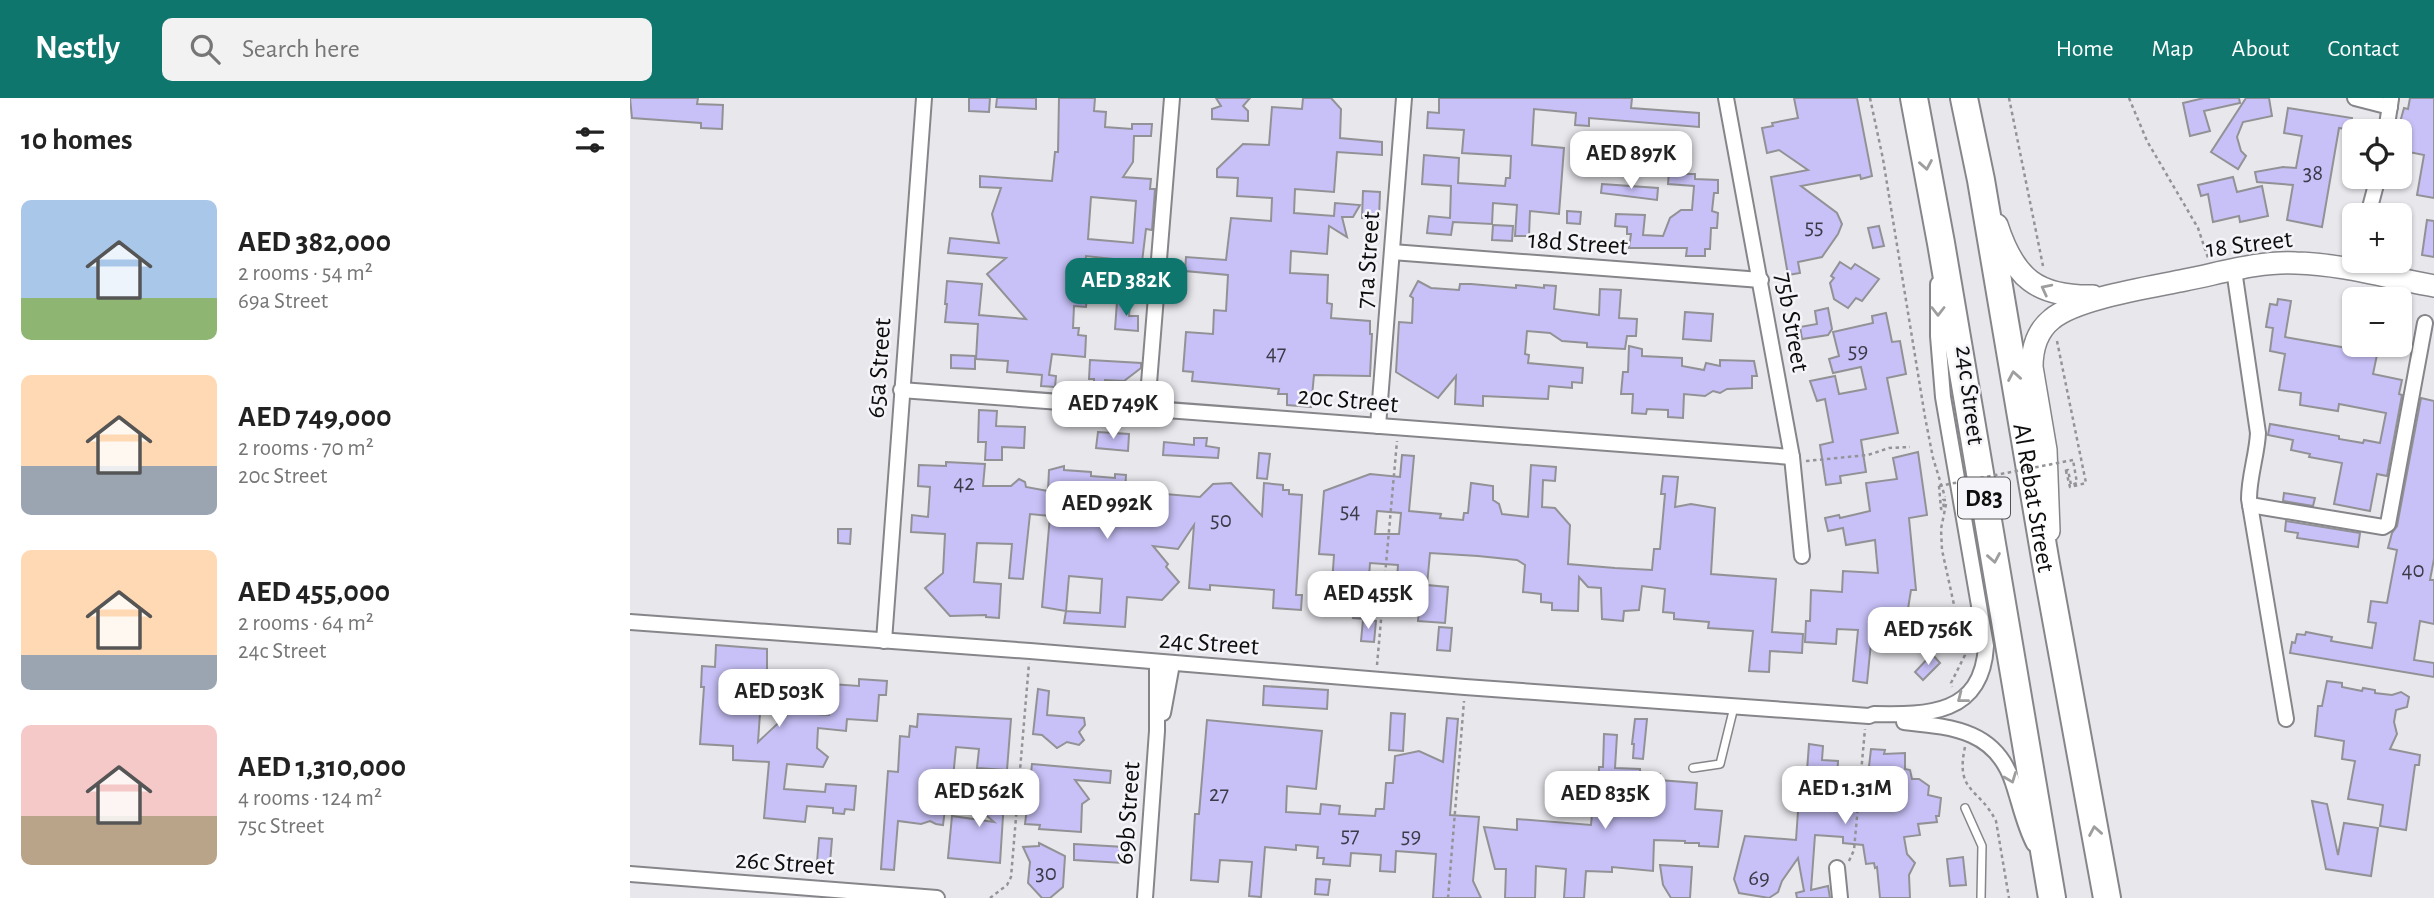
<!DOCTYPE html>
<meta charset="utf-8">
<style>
:root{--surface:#fff;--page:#f2f2f2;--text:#222;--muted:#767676;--accent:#0f766e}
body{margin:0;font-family:"Alegreya Sans",sans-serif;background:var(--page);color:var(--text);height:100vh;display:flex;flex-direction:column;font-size:26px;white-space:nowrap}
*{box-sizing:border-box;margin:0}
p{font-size:23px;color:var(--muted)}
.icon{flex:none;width:38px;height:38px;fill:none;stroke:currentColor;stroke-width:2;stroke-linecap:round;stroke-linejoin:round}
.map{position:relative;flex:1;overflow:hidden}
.details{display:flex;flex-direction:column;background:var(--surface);width:630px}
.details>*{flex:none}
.buttons{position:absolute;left:1712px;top:21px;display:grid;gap:14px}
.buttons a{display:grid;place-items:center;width:70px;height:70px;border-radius:10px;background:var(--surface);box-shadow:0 2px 5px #0004;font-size:35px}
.price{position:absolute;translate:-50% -60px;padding:0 16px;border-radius:14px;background:#fff;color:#222;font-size:23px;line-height:46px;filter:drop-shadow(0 2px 4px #0008)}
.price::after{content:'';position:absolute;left:50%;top:42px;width:21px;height:16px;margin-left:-10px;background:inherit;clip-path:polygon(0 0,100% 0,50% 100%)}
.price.selected{background:var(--accent);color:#fff}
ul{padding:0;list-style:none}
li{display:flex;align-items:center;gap:21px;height:175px;padding:0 21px}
li span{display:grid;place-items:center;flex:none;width:196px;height:140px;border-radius:10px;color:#555}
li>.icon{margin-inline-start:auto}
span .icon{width:84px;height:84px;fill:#fffc;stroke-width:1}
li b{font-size:30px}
h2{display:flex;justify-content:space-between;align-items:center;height:84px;padding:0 21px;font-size:30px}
header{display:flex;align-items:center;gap:42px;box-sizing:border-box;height:98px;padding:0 35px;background:var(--accent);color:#fff}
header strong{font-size:33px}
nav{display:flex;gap:38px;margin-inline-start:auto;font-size:24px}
.search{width:490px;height:63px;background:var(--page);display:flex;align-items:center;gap:18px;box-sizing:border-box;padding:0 24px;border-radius:10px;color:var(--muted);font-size:26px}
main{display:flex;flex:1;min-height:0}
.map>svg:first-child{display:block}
.building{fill:#c7c1f7;stroke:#929296;stroke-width:2;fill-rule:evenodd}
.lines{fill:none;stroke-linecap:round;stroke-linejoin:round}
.lane-casing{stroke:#86868a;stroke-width:10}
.street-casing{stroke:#86868a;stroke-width:18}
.secondary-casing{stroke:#86868a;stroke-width:24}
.highway-casing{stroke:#86868a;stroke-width:30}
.path{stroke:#949397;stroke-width:2.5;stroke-dasharray:3.5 3.5;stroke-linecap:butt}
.lane{stroke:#fff;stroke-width:7}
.street{stroke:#fff;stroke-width:14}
.secondary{stroke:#fff;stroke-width:21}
.highway{stroke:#fff;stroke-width:26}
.path-bridge{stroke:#949397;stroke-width:2.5;stroke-dasharray:3.5 3.5;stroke-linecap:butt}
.oneway{stroke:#9e9e9f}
.labels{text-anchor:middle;stroke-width:5;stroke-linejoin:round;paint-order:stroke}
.number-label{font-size:23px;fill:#3c3a48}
.shield{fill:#f5f5f9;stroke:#535354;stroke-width:2}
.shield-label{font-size:24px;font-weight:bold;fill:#0d0d0e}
.street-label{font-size:26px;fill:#0d0d0e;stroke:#f5f5f9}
</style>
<header>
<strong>Nestly</strong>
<div class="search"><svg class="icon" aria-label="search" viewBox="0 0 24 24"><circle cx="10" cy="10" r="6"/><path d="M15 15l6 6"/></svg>Search here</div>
<nav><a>Home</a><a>Map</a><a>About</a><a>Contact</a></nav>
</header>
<main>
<section class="details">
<h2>10 homes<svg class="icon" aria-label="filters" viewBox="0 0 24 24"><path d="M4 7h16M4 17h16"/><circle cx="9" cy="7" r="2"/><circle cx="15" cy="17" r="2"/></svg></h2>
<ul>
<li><span style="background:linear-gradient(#a9c7e8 70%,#8fb573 0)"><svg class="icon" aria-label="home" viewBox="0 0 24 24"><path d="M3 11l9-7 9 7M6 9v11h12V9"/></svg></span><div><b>AED 382,000</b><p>2 rooms · 54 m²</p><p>69a Street</p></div></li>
<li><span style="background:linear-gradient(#ffd9b3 65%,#9aa5b1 0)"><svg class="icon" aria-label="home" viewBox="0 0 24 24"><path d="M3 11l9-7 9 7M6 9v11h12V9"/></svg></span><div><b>AED 749,000</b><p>2 rooms · 70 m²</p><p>20c Street</p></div></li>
<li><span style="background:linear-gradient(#ffd9b3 75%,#9aa5b1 0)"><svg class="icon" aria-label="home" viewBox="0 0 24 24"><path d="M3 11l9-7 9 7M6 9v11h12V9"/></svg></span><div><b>AED 455,000</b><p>2 rooms · 64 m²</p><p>24c Street</p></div></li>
<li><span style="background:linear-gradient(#f6c9c9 65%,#b9a48a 0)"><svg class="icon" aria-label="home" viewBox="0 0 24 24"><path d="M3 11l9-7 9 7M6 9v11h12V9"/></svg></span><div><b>AED 1,310,000</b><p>4 rooms · 124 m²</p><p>75c Street</p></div></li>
</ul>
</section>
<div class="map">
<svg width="1804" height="800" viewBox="0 0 1804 800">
<rect width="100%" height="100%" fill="#e8e7ec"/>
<g class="building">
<polygon points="0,0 68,0 67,6 93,7 92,31 71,30 71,25 2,20"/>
<polygon points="339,0 360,0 359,14 339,13"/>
<polygon points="367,0 406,0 406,11 366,9"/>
<path d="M429,0H465L464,13L476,14L475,29L502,31V26H522L521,38H504L503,64L493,79L521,81L520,91H525L522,132L516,131L512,164L456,158L454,184L461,185V197H457L456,209L444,208L443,230H449L448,237L456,238L455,259L422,256L419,277L426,278L425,289L411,288L412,277L377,274L378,263L346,261L348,226L315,224L317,206H315L317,183L352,186L349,217L396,221L357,176L376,160L318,155L320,140L369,145L362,116L371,90L350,89V78L422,83L425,54H428ZM461,99L506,103L503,145L458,141Z"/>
<polygon points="586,0 620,0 613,8 618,13 618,23 582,21 582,11 591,8"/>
<polygon points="673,0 701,0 711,11 710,40 752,44 752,57 707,54 704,94 665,91 664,115 704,118 705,105 730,107 723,119 712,119 717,139 699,128 697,156 661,153 660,175 698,177 697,205 702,206 701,220 740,223 740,236 742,236 740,278 684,277 681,309 657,307 657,296 648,296 649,291 562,283 563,274 553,273 556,234 583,236 584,212 596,213 598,177 555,173 556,159 596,162 601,120 641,123 642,100 607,98 608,80 587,79 587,71 613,46 639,47 642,9 672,11"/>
<polygon points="809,0 1002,0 1001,10 1069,15 1069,29 959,20 959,28 945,27 946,15 904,11 902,47 934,50 929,116 900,113 899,138 885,138 887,107 863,105 862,126 823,124 821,137 797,135 799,118 820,120 821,88 792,86 794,57 829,60 828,85 875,88 876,80 880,80 881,58 832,55 834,32 797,30 798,14 809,15"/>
<polygon points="1164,0 1227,0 1242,78 1231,81 1230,77 1171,88 1207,115 1212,126 1208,136 1192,159 1168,164 1170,175 1158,177 1141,79 1178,72 1149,52 1137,55 1132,30 1143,28 1142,25 1168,20"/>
<polygon points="1574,0 1609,0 1610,5 1574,13 1580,33 1560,38 1553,5"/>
<polygon points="1616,0 1639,0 1642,18 1613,24 1607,39 1611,53 1616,58 1608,71 1581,54"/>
<polygon points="1780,0 1804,0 1804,100 1787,97 1794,57 1769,52 1769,28 1774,10 1778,11"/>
<polygon points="1658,10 1722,20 1720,32 1709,30 1692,129 1657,122 1663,87 1627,84 1625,74 1653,69 1666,70 1672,38 1654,35"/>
<polygon points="1040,62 1058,63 1057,76 1065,76 1065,81 1088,82 1088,95 1084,95 1082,113 1088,115 1087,130 1081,130 1080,151 1075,151 1075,158 1056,158 1057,150 999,150 1001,136 997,136 997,129 985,128 986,116 1015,117 1013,137 1033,138 1040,120 1051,112 1062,112 1064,88 1038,86"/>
<polygon points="1603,79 1607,94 1632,88 1638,118 1610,124 1609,118 1583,124 1578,96 1571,98 1568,87"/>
<polygon points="972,86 1028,90 1027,102 971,95"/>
<polygon points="733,93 750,94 749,121 732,120"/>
<polygon points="937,113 951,114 950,126 937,125"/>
<polygon points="1797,122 1804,123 1804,159 1792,157"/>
<polygon points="863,127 883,128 882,143 862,142"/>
<polygon points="1249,128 1254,148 1243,150 1238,130"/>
<polygon points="1210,164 1221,171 1225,166 1249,181 1232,203 1226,200 1218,210 1204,201 1200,185 1204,180 1201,178"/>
<polygon points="788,183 801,190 829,192 830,186 841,186 886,190 886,187 914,190 914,187 926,188 924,211 969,217 970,191 991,192 989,220 1007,221 1006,238 997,238 995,251 957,249 957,245 932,243 920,235 897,233 895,256 899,257 898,265 953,270 952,285 942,284 942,290 919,288 918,301 853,298 853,308 825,306 826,278 808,300 766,274 769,224 782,225 783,200 780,198"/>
<polygon points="1648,201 1661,203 1655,239 1723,251 1724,248 1748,252 1743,276 1772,282 1769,296 1772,297 1757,378 1747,376 1740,413 1704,406 1712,365 1679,359 1680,356 1661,352 1663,342 1638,337 1640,326 1709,338 1709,341 1733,345 1734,342 1750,345 1756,315 1709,306 1708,313 1670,307 1671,295 1649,292 1655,256 1640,253 1643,230 1636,229 1640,206 1647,207"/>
<polygon points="487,204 500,206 499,218 508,218 508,233 485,231"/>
<polygon points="1198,210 1202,231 1198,237 1172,241 1170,229 1187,226 1185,213"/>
<polygon points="1055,214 1083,216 1081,243 1053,241"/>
<polygon points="1256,215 1262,244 1270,243 1276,276 1257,280 1268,335 1231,342 1236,374 1210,378 1211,385 1196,387 1190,347 1203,344 1195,301 1187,303 1180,283 1205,278 1209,296 1236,291 1231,269 1203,275 1199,261 1209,258 1203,234 1243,225 1242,218"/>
<polygon points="999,248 1012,251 1012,258 1052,260 1052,268 1074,272 1076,265 1090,268 1090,262 1124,263 1127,278 1122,278 1122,290 1097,291 1090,295 1083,293 1075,298 1054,296 1053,320 1038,319 1038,312 1017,311 1016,316 1002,315 1003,296 991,296 993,274 998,274"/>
<polygon points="321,257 345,258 345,271 321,270"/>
<polygon points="460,262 511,265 511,270 494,283 475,282 475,292 464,292 464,281 459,281"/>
<polygon points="1791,300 1804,303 1804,461 1800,482 1804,482 1804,526 1790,523 1784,562 1804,565 1804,579 1660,555 1662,544 1665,545 1667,536 1675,537 1676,534 1702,539 1701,543 1742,550 1746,525 1738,524 1741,503 1757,505 1767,452 1758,450 1762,435 1767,428"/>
<polygon points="349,312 367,313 366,328 395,329 394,350 372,349 372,362 355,362 356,344 348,344"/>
<polygon points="468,334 499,336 498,353 466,350"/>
<polygon points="564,340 577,340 576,348 589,350 588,360 533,357 534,344 564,347"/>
<polygon points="1288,354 1297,417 1279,420 1286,492 1281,492 1277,517 1283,518 1278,538 1272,544 1241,545 1237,585 1223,583 1228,532 1207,531 1206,546 1175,544 1176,523 1180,523 1181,492 1212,494 1213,473 1248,475 1245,442 1216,447 1213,430 1198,433 1195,420 1209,417 1210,420 1240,413 1236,385 1267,381 1263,360"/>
<polygon points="629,355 640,356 637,381 627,380"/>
<path d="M772,357L784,358L779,413L811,416L810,420L833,422L834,415H838L841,385L863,388V402L869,406L872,416L898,419L901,367L926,369L925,383L913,382L912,409L925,410L940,427L938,466L985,470L1022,472L1024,451H1030L1035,396H1031L1033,378L1048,379L1045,409L1061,406L1085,410L1081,476L1146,481L1142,534L1173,536L1172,555L1140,553L1139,574L1119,573L1123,533L1078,530L1079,524L1044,521V515L1033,514L1035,491L1012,488L1009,512L994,513L993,523L972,521L971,490L958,489L949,479L948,513L922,512V505L911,504V496L893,494L895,467L887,462L848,458L800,455L797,487L818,489L815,525L788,523L789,510L765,508L768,467L740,465L736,521L723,520L724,517L700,515L704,457L689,456L694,393L740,376L770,379ZM747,413L771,415L769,436H745Z"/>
<path d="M316,364L355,366L353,388H381L389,381L395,384L396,389L418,393L419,372L434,368V372L461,374V378L485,380V376L496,377L495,394L472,393L470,420L493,422L494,417L498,418L500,393L570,399L583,386L601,385L632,418L634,385L653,387V392H659V396L672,397L666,497H672L671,512L643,510L644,492L580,487V492L559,490L564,427L548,451L523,448L538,466L536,469L549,484L532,502L497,499L495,529L434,525L436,513L412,509L420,418L400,416L393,481L379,480L382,446L347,445L344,484L371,486L369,520L356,519V517L320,518L295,490L313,475L315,436L281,434L282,417L298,419L300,389L288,388L289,367L316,368ZM439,478L472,481L470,515L436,513Z"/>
<polygon points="1654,395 1685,400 1683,408 1653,403"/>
<polygon points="1656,423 1730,435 1728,449 1667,440 1668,435 1655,433"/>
<polygon points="208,431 221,431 220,446 208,445"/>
<polygon points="733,522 746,523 744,544 731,543"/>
<polygon points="809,529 822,530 820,553 807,552"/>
<polygon points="86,547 137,551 137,579 119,578 118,600 131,601 128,644 160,614 199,617 201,586 229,588 229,581 257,583 256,597 249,597 247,623 217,621 216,633 188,630 187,650 198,659 193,669 157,666 154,691 195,694 196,686 226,688 224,712 215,711 214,716 203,715 203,710 177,708 175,724 134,720 139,664 103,662 103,648 70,646 74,589 71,589 72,568 85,569"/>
<polygon points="1302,556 1310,565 1293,582 1285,574"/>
<polygon points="189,573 201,574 200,586 188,586"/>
<polygon points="1697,583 1712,585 1712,589 1732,593 1733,590 1745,592 1745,595 1762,597 1771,594 1779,599 1777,609 1766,612 1764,624 1767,636 1760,651 1790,657 1789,667 1785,667 1776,732 1750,728 1753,707 1718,701 1725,663 1712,661 1714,643 1685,638 1688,608 1692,608"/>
<polygon points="634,588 698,592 697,611 633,607"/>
<polygon points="408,591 419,593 417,617 454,620 455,627 449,634 454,642 449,647 437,644 427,650 412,637 403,636"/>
<polygon points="761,615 775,616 773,653 759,652"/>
<polygon points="288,616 381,621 377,672 347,670 349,651 326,649 323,680 319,679 313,727 306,726 300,723 291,726 268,723 264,772 251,771 258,673 268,674 270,638 279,639 280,628 287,629"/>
<polygon points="817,620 828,621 820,717 849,719 843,783 851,800 803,800 806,756 766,753 765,774 750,773 751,757 721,755 720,768 693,766 694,760 687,760 688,749 666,747 666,752 635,749 631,799 619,798 622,764 590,762 588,784 561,782 565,716 569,716 577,622 692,633 686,691 657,688 656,714 690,716 691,706 710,708 709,716 745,718 746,711 754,711 756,685 763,685 765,658 789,653 813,664"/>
<polygon points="1005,621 1017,621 1013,661 1003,660 1004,646 1002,646"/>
<polygon points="974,636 987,637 985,670 1010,671 1010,675 1030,676 1029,682 1067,685 1065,711 1092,713 1088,749 1069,748 1069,745 1055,745 1055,743 1024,742 1023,773 982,769 982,774 956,773 954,800 934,800 936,771 906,768 905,800 875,800 876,771 865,771 854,729 887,732 887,721 961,727 964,695 968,695 969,669 973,669"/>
<polygon points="1179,646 1193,648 1192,662 1208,663 1207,684 1237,686 1241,651 1255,652 1254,656 1275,655 1275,671 1280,672 1282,681 1289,681 1299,688 1298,697 1311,700 1309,718 1306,718 1307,724 1288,726 1290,737 1274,739 1277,756 1285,765 1279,777 1280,800 1250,800 1247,769 1245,770 1244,765 1236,766 1233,747 1213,745 1213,739 1185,737 1181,792 1198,788 1200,800 1167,800 1166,795 1174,793 1168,760 1152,783 1148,794 1139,800 1109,795 1104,781 1115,738 1166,742 1170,685 1176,686"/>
<polygon points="402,666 481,673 480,685 445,682 459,701 452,706 451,734 409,731 410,727 395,726"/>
<polygon points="352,681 366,692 370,702 373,718 370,765 318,760 322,718 364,724 340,703 339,697"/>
<polygon points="1682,703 1697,706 1708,757 1714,725 1748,730 1741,778 1696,771"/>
<polygon points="189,740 202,741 200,765 187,764"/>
<polygon points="409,745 435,758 433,789 420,800 412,800 398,785 400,764 393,749 409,748"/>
<polygon points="444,746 494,749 493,765 444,762"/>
<polygon points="1333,759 1336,787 1320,788 1317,761"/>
<polygon points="1030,767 1062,769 1060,800 1041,800 1033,787"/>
<polygon points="686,781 700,782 698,797 685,796"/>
</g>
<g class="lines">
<defs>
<g id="lane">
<polyline points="1063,670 1090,666 1104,609"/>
<polyline points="1335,710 1352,748 1351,800"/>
</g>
<g id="street">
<polyline points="1096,0 1162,359 1172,458"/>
<polyline points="1725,0 1760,9"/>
<polyline points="1756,33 1761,1"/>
<polyline points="1738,117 1748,79"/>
<polyline points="762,154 1131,182"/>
<path d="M1604,172L1628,335C1627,357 1619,378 1619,401L1656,621"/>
<polyline points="271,292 1162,359"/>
<polyline points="517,310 542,0"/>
<polyline points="748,328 774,0"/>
<polyline points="1620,407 1753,429 1758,426 1795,225"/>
<path d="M0,524L400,553L835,589L1239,618L1244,616C1298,617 1352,617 1356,548L1313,299L1308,238V186"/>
<polyline points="254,543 294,0"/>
<polyline points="533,615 542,566"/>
<path d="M1274,624C1322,629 1366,632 1383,685C1390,706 1394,727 1404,746"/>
<polyline points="1207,770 1210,800"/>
<polyline points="0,776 307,800"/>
<polyline points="515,800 527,633 527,565"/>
</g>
<g id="secondary">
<path d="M1367,127C1384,180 1407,199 1463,198"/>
<path d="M1419,433L1416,352L1402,269C1402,250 1407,233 1422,221C1447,200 1522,189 1555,182C1591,175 1629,163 1666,165C1712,166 1759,180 1804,188"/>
</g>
<g id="highway">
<polyline points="1284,0 1311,145 1422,800"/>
<path id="s1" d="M1334,0L1351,82L1416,466L1477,800"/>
</g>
</defs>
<use href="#lane" class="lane-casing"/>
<use href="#street" class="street-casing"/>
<use href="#secondary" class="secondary-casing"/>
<use href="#highway" class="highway-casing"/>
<g class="path">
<polyline points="1240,0 1253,61 1295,319 1303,360 1315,399"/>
<polyline points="1379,0 1413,168"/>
<polyline points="1499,0 1517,43 1568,130 1578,160"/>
<polyline points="1427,243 1456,385 1440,389 1436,373"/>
<polyline points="1176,363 1238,357 1259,350 1280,349"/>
<polyline points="1435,373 1438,372 1441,387 1447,385 1443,362"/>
<polyline points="1309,388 1311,411 1314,411 1313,402 1316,402"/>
<polyline points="1316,406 1311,431 1312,452 1335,557 1321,585 1322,589"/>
<polyline points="747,567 767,343"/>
<path d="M1335,649C1325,695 1349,689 1366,723L1379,800"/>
<polyline points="1219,763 1224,752 1235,631"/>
<polyline points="360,800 377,787 381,779 399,565"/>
<polyline points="818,800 834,603"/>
</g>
<use href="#lane" class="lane"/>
<use href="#street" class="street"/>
<use href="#secondary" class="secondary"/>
<use href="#highway" class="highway"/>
<polyline class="path-bridge" points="1309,388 1443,362"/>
</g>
<defs><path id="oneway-chevron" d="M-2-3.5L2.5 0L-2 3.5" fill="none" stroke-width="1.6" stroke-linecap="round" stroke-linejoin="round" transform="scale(1.75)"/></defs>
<g class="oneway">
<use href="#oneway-chevron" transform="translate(1296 67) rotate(80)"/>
<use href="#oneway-chevron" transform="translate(1416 191) rotate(-153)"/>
<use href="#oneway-chevron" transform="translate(1308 213) rotate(90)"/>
<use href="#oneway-chevron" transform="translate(1384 278) rotate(-100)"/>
<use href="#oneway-chevron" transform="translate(1364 460) rotate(80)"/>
<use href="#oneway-chevron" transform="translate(1332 600) rotate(142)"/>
<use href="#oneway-chevron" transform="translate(1381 680) rotate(69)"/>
<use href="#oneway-chevron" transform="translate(1465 733) rotate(-100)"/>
</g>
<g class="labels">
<g class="number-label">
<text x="1683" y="82">38</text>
<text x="1184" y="136">55</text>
<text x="1228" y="260">59</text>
<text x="646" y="262">47</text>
<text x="334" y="392">42</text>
<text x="720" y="420">54</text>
<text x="591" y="429">50</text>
<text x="1783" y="479">40</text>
<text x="589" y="703">27</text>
<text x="720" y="744">57</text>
<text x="781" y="745">59</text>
<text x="416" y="782">30</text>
<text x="1129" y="787">69</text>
</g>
<rect class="shield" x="1328" y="379.5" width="52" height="41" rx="5"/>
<g class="shield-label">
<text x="1354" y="408">D83</text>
</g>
<g class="street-label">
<text transform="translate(948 144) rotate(4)" y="9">18d Street</text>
<text transform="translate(1619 145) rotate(-7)" y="9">18 Street</text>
<text transform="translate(737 162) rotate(-86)" y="9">71a Street</text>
<text transform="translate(1163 224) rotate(80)" y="9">75b Street</text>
<text transform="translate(248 270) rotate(-86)" y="9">65a Street</text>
<text transform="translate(1341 297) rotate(83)" y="9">24c Street</text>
<text transform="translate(718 301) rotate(5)" y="9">20c Street</text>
<text dy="9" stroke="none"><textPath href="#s1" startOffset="406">Al Rebat Street</textPath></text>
<text transform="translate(579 544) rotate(4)" y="9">24c Street</text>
<text transform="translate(497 715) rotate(-86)" y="9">69b Street</text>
<text transform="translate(155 764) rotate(4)" y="9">26c Street</text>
</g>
</g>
</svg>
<div class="buttons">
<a><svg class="icon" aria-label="locate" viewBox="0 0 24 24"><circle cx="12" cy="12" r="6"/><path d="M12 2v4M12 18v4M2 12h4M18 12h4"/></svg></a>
<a>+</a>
<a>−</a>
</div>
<b class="price" style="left:1001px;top:93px">AED 897K</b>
<b class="price selected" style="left:496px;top:220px">AED 382K</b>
<b class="price" style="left:483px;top:343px">AED 749K</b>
<b class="price" style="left:477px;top:443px">AED 992K</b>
<b class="price" style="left:738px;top:533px">AED 455K</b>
<b class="price" style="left:1298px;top:569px">AED 756K</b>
<b class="price" style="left:149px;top:631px">AED 503K</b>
<b class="price" style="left:1215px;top:728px">AED 1.31M</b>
<b class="price" style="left:349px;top:731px">AED 562K</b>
<b class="price" style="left:975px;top:733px">AED 835K</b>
</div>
</main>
